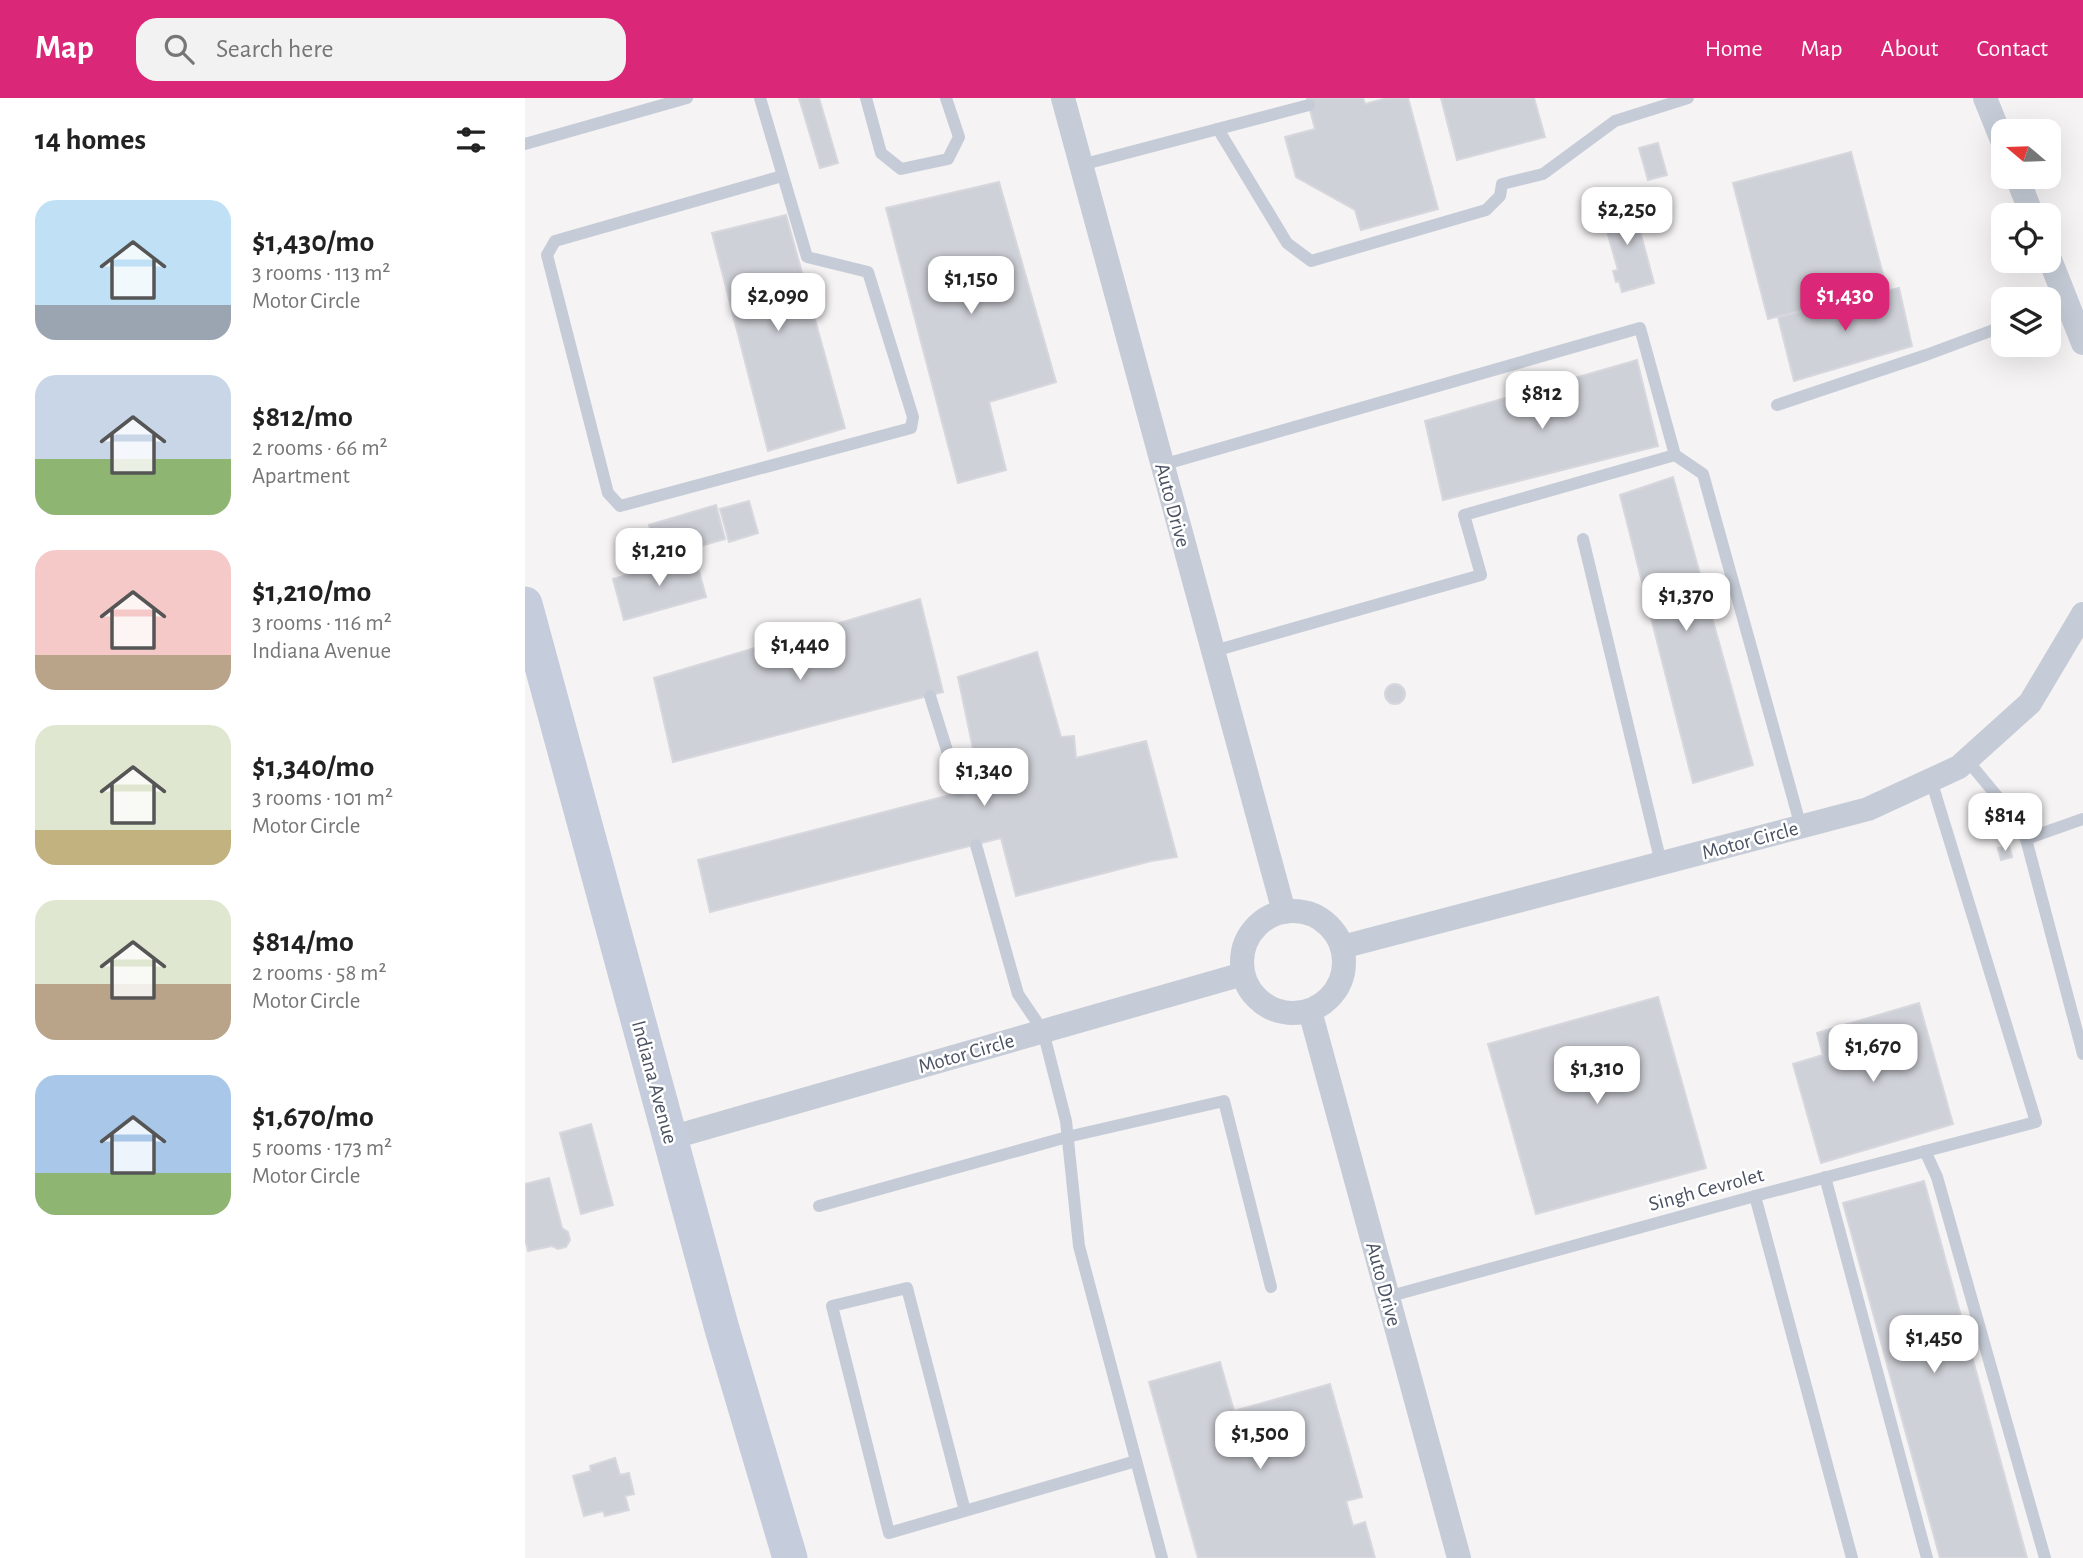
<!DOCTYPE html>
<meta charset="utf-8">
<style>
:root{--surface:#fff;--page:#f2f2f2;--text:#222;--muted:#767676;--accent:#db2777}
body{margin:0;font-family:"Alegreya Sans",sans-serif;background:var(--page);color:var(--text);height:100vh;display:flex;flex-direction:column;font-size:26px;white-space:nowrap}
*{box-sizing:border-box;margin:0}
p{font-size:23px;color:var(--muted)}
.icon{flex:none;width:38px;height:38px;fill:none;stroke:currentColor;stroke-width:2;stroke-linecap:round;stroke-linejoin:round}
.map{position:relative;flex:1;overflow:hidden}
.drawer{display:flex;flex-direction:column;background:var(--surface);width:525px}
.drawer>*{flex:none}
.needle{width:46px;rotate:289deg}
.buttons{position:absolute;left:1466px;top:21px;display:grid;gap:14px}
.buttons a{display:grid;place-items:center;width:70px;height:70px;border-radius:14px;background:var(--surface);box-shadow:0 7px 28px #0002;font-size:35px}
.price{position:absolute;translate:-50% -60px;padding:0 16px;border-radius:14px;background:#fff;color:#222;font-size:23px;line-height:46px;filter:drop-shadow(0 2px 4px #0008)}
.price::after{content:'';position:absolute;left:50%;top:42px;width:21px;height:16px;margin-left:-10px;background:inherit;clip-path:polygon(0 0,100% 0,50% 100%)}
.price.current{background:var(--accent);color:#fff}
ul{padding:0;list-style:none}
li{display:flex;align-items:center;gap:21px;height:175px;padding:0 35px}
li span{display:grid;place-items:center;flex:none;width:196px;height:140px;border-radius:21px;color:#555}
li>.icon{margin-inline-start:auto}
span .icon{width:84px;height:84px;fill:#fffc;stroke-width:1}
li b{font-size:30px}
h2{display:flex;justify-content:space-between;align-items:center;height:84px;padding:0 35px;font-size:30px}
header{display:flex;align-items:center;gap:42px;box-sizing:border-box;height:98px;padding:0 35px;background:var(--accent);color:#fff}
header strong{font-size:33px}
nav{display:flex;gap:38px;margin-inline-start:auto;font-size:24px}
.search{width:490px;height:63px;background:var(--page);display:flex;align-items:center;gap:18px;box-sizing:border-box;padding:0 24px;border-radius:21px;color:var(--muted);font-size:26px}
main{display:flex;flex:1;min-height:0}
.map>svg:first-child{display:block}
.building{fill:#cfd1d8;stroke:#d7d7de;stroke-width:2}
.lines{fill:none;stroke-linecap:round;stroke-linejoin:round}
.lane{stroke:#c6ccd7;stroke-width:12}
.street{stroke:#c6ccd7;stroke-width:24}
.secondary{stroke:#c5ccdc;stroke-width:35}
.labels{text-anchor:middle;stroke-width:5;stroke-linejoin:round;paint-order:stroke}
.street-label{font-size:21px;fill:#495162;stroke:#fff}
</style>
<header>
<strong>Map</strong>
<div class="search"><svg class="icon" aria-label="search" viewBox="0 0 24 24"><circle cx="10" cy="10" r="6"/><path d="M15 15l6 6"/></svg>Search here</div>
<nav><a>Home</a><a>Map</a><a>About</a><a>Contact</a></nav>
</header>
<main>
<section class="drawer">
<h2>14 homes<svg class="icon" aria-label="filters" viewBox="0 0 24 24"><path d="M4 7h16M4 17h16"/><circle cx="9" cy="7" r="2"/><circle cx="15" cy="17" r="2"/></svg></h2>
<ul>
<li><span style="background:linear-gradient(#bfe0f5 75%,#9aa5b1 0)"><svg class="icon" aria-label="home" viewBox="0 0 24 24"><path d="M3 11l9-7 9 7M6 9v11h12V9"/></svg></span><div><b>$1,430/mo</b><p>3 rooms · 113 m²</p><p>Motor Circle</p></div></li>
<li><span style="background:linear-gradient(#c9d6e8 60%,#8fb573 0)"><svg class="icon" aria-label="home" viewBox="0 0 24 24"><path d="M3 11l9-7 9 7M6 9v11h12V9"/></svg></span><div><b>$812/mo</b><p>2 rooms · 66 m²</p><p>Apartment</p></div></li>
<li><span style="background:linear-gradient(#f6c9c9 75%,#b9a48a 0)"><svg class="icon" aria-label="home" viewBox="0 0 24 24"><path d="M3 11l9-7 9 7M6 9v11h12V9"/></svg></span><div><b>$1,210/mo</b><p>3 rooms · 116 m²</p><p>Indiana Avenue</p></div></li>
<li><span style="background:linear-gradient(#dfe7d0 75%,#c2b280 0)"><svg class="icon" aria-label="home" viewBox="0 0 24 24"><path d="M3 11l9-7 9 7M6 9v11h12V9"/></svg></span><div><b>$1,340/mo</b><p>3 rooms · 101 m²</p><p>Motor Circle</p></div></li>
<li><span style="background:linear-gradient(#dfe7d0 60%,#b9a48a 0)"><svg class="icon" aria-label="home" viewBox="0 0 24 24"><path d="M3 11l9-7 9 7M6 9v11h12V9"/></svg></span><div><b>$814/mo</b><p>2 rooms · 58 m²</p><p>Motor Circle</p></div></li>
<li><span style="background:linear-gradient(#a9c7e8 70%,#8fb573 0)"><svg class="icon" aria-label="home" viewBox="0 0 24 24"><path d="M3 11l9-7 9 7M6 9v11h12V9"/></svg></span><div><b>$1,670/mo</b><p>5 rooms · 173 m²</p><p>Motor Circle</p></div></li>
</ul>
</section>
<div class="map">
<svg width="1558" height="1460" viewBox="0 0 1558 1460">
<rect width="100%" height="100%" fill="#f5f3f3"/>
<g class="building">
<polygon points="274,0 294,0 313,65 295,70"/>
<polygon points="782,0 838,0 840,6 862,0 883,0 913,111 836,132 830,112 771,79 760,39 790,31"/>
<polygon points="916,0 1009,0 1020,39 932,62"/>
<polygon points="1133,45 1142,77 1123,82 1114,50"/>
<polygon points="1326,54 1362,192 1243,221 1208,85"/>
<polygon points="474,84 531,284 464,304 481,372 433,385 361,110"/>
<polygon points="1107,103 1129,185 1097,194 1094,183 1091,184 1088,173 1093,172 1076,112"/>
<polygon points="261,117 320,330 243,353 187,135"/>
<polygon points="1374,190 1387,248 1269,283 1253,219"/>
<polygon points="1112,262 1133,348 918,402 900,323"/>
<polygon points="1148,379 1228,667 1168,685 1095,397"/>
<polygon points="224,403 233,435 204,444 195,411"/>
<polygon points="191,407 200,441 134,460 124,427"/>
<polygon points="170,458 181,499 99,522 88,481"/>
<polygon points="395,501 418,594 148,664 129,580"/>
<polygon points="512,554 536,639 549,638 551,660 621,643 652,759 626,763 491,798 476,740 185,814 173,762 456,689 433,579"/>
<circle cx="870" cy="596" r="10"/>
<polygon points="1484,748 1487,759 1476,762 1473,750"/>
<polygon points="1133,899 1181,1070 1011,1116 963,946"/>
<polygon points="1394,905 1428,1026 1296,1065 1268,966 1298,957 1292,935"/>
<polygon points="66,1026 88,1107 56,1116 35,1035"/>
<polygon points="24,1080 37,1130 43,1134 45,1142 41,1149 33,1151 27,1148 3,1153 0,1140 0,1086"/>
<polygon points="1399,1083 1502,1460 1415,1460 1318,1105"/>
<polygon points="695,1264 709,1313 805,1286 837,1399 821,1403 828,1428 840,1424 850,1460 673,1460 624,1284"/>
<polygon points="90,1360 95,1377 104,1375 109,1396 100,1398 104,1412 80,1418 78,1413 59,1418 48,1378 66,1373 65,1368"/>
</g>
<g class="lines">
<g class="lane">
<polyline points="235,0 282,159 343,174 388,319 386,330 95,408 83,395 22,157 30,143 257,78"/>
<polyline points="341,0 356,55 376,71 423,61 434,39 421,0"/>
<polyline points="693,31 762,145 786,163 961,112 975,98 977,86 1018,76 1090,23 1163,0"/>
<polyline points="0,46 162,0"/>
<polyline points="556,67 784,7"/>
<polyline points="1524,211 1542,204"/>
<polyline points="1252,307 1401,257 1479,228"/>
<polyline points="1150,357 1178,376 1276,729"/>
<polyline points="637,367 1115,230 1150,357 939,417 956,477 689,553"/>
<polyline points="1058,441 1136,765"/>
<polyline points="405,598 435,694"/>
<polyline points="1442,662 1486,715 1501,741 1558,956"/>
<polyline points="1501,741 1558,721"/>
<polyline points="451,747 493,896 518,933 541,1023 554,1148 637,1460"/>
<polyline points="1400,1053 1412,1079 1520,1460"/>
<polyline points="1300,1079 1402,1460"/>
<polyline points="1230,1098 1327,1460"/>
<polyline points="294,1108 542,1039 699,1003 746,1189"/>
<polyline points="862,1199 1230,1098 1511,1024 1406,682"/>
<polyline points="440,1413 382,1190 307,1208 364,1435 611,1363"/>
</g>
<g class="street">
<polyline points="538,0 759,814"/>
<polyline points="1460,0 1479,47"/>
<polyline points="1492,79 1507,117"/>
<polyline points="1524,159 1558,245"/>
<circle cx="768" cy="864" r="51"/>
<polyline points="817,849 1343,711 1434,669 1505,605 1558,516"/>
<polyline points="785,913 934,1460"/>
<polyline points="145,1040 718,876"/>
</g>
<polyline class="secondary" points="0,506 197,1231 265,1460"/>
</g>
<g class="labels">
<g class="street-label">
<text transform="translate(648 407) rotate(75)" y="7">Auto Drive</text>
<text transform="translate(1225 742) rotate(-15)" y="7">Motor Circle</text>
<text transform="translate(441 955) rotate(-16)" y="7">Motor Circle</text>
<text transform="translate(130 984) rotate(75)" y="7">Indiana Avenue</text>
<text transform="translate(1181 1091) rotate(-15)" y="7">Singh Cevrolet</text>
<text transform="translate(859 1186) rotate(75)" y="7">Auto Drive</text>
</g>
</g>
</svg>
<div class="buttons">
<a><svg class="needle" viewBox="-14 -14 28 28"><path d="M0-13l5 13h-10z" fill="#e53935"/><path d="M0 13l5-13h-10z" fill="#767676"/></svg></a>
<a><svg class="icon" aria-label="locate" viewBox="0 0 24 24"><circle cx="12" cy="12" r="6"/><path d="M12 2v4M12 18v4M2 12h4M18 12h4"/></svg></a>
<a><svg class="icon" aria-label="layers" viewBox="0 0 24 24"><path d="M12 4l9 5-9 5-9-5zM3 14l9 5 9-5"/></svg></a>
</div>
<b class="price" style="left:1102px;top:149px">$2,250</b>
<b class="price" style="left:446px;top:218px">$1,150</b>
<b class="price" style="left:253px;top:235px">$2,090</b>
<b class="price current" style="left:1320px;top:235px">$1,430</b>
<b class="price" style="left:1017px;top:333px">$812</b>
<b class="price" style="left:134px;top:490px">$1,210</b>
<b class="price" style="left:1161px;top:535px">$1,370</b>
<b class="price" style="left:275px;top:584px">$1,440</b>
<b class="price" style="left:459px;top:710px">$1,340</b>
<b class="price" style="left:1480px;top:755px">$814</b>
<b class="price" style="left:1348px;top:986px">$1,670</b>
<b class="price" style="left:1072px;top:1008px">$1,310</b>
<b class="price" style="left:1409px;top:1277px">$1,450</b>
<b class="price" style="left:735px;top:1373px">$1,500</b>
</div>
</main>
